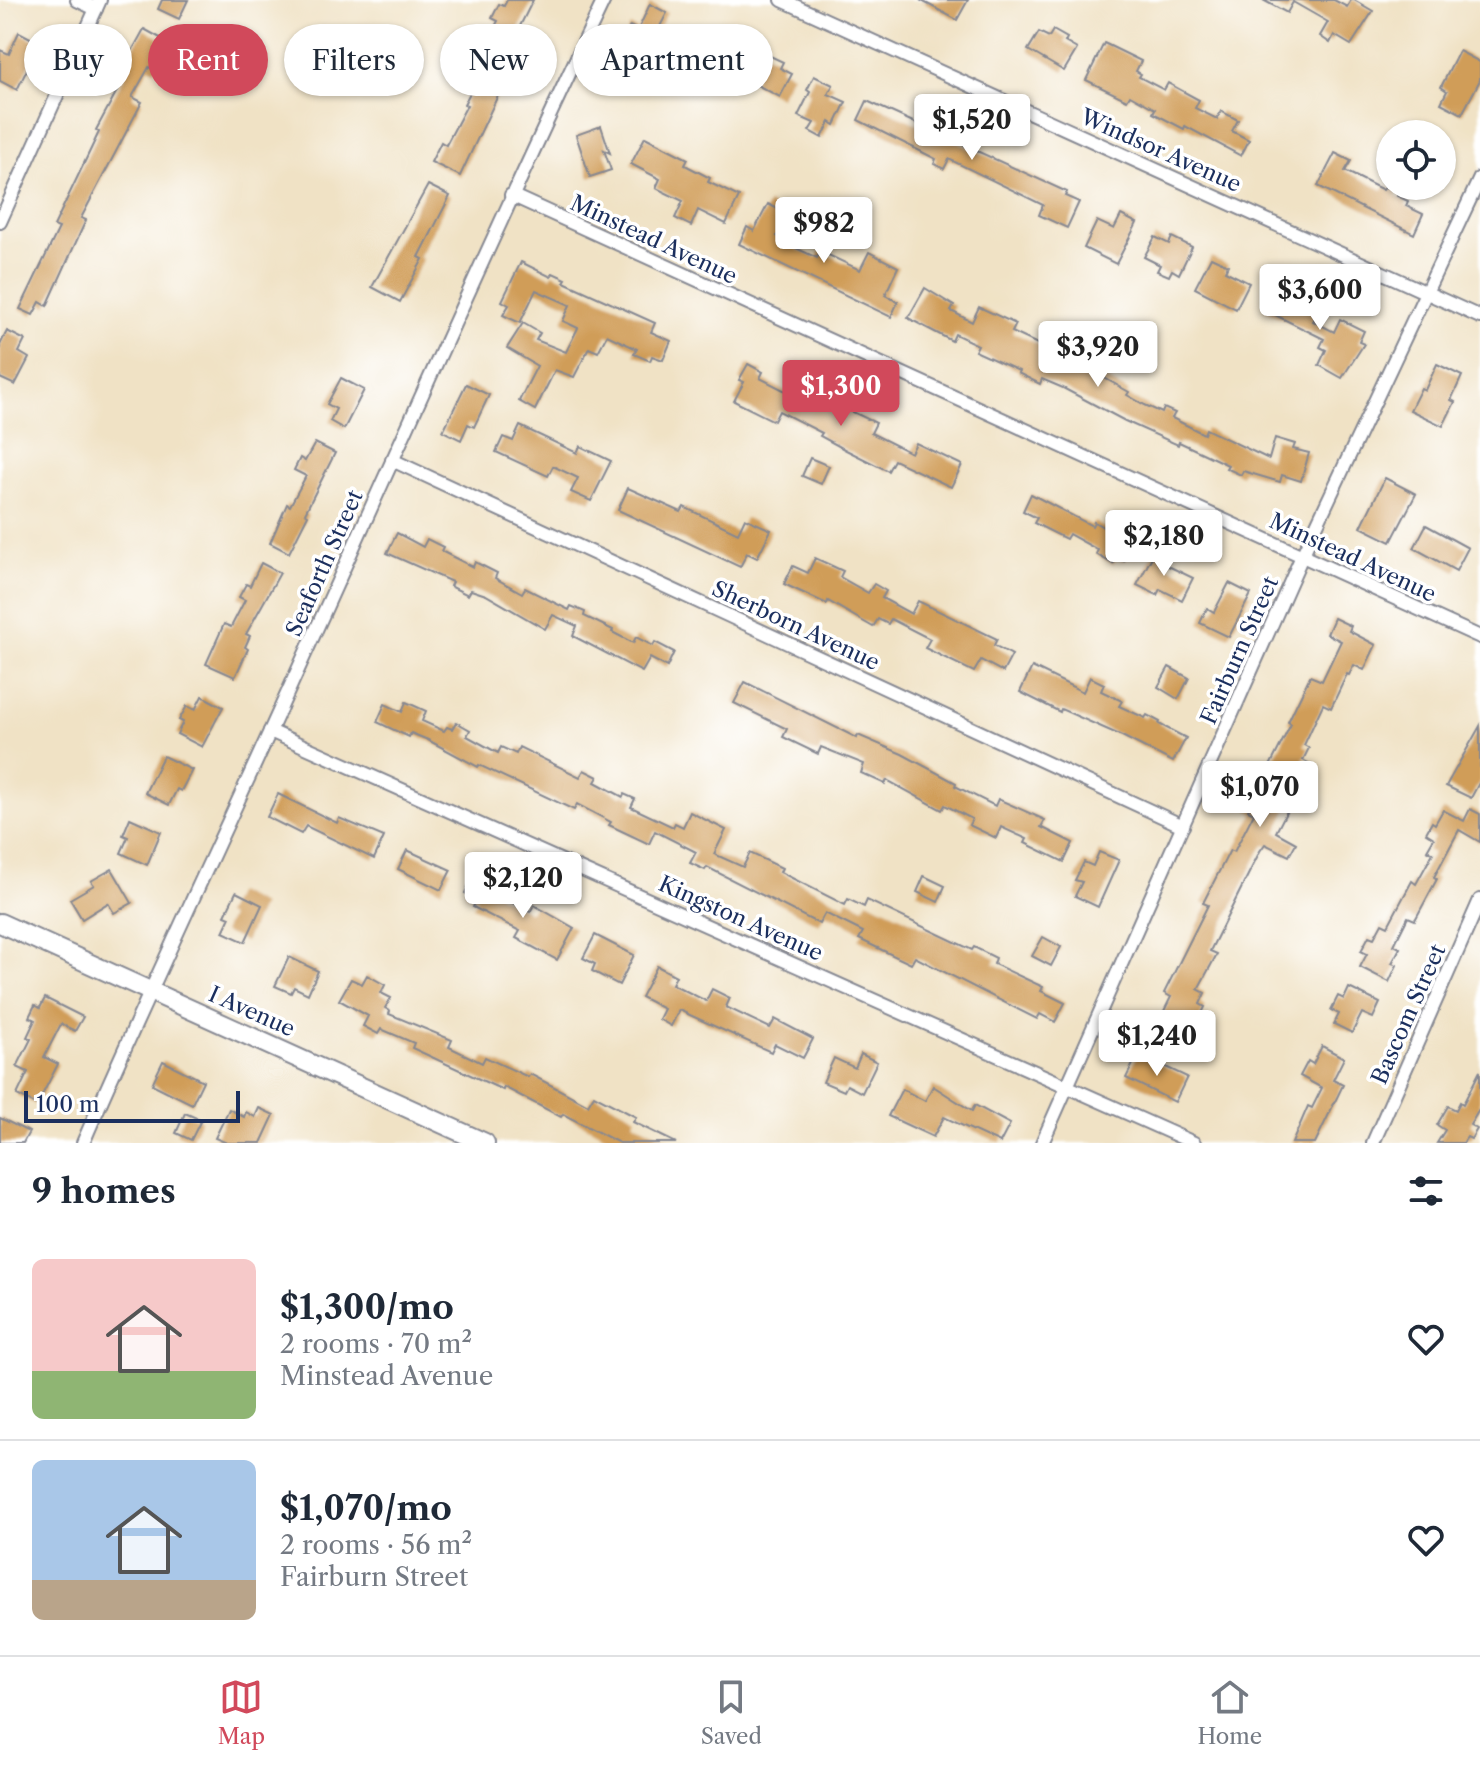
<!DOCTYPE html>
<meta charset="utf-8">
<style>
:root{--surface:#fff;--page:#f2f2f3;--text:#1f2937;--muted:#747a83;--line:#e0e1e3;--accent:#d1495b}
body{margin:0;font-family:"Libre Caslon Text",serif;background:var(--page);color:var(--text);height:100vh;display:flex;flex-direction:column;font-size:30px;white-space:nowrap}
*{box-sizing:border-box;margin:0}
p{font-size:26px;color:var(--muted)}
.icon{flex:none;width:44px;height:44px;fill:none;stroke:currentColor;stroke-width:2;stroke-linecap:round;stroke-linejoin:round}
.map{position:relative;height:1143px;overflow:hidden}
.side{display:flex;flex-direction:column;background:var(--surface);flex:1}
.side>*{flex:none}
.banner{position:absolute;left:24px;top:24px;width:800px;height:72px;display:flex;gap:16px}
.controls{position:absolute;left:1376px;top:120px;display:grid;gap:16px}
.controls a{display:grid;place-items:center;width:80px;height:80px;border-radius:50%;background:var(--surface);box-shadow:0 2px 6px #0004;font-size:40px}
.scale{position:absolute;left:24px;bottom:20px;width:216px;box-sizing:border-box;padding-left:8px;border:4px solid #1b2f5e;border-top:0;font-size:22px;line-height:28px;white-space:nowrap;color:#1b2f5e;-webkit-text-stroke:6px #fff;paint-order:stroke}
.price{position:absolute;translate:-50% -68px;padding:0 18px;border-radius:8px;background:#fff;color:#222;font-size:26px;line-height:52px;filter:drop-shadow(0 2px 4px #0008)}
.price::after{content:'';position:absolute;left:50%;top:48px;width:24px;height:18px;margin-left:-12px;background:inherit;clip-path:polygon(0 0,100% 0,50% 100%)}
.price.selected{background:var(--accent);color:#fff}
ul{padding:0;list-style:none}
li{display:flex;align-items:center;gap:24px;height:200px;padding:0 32px}
li+li{border-top:2px solid var(--line)}
li span{display:grid;place-items:center;flex:none;width:224px;height:160px;border-radius:12px;color:#555}
li>.icon{margin-inline-start:auto}
span .icon{width:96px;height:96px;fill:#fffc;stroke-width:1}
li b{font-size:34px}
h2{display:flex;justify-content:space-between;align-items:center;height:96px;padding:0 32px;font-size:34px}
.tag{padding:0 28px;border-radius:36px;background:var(--surface);box-shadow:0 2px 6px #0004;font-size:28px;line-height:72px}
.tag.selected{background:var(--accent);color:#fff}
.menu{display:flex;justify-content:space-around;align-items:center;height:112px;border-top:2px solid var(--line);background:var(--surface);font-size:22px;color:var(--muted)}
.menu a{display:grid;justify-items:center;gap:4px}
.menu .selected{color:var(--accent)}
.map>svg:first-child{display:block}
.building{fill:#d09d58}
.lines{fill:none;stroke-linecap:round;stroke-linejoin:round}
.street-casing{stroke:#868892;stroke-width:16}
.secondary-casing{stroke:#868892;stroke-width:22}
.street{stroke:#fff;stroke-width:12}
.secondary{stroke:#fff;stroke-width:18}
.labels{text-anchor:middle;stroke-width:7;stroke-linejoin:round;paint-order:stroke}
.street-label{font-size:22px;fill:#1b2f5e;stroke:#fff}
</style>
<div class="map">
<svg width="1480" height="1143" viewBox="0 0 1480 1143">
<rect width="100%" height="100%" fill="#fff"/>
<filter id="ink" filterUnits="userSpaceOnUse"><feTurbulence type="fractalNoise" baseFrequency=".0125" numOctaves="2"/><feDisplacementMap in="SourceGraphic" scale="16" xChannelSelector="R" yChannelSelector="G"/><feConvolveMatrix kernelMatrix="1 2 1 2 8 2 1 2 1" color-interpolation-filters="sRGB"/></filter>
<filter id="wash" filterUnits="userSpaceOnUse"><feTurbulence type="fractalNoise" baseFrequency=".006" numOctaves="4" result="noise"/><feDisplacementMap in="SourceGraphic" scale="32" xChannelSelector="R" yChannelSelector="G"/><feGaussianBlur stdDeviation="1.8" result="paint"/><feColorMatrix in="noise" values="0 0 0 0 0 0 0 0 0 0 0 0 0 0 0 0 0 1.4 0 .05"/><feComposite in="paint" operator="in"/></filter>
<g filter="url(#wash)">
<rect width="100%" height="100%" fill="#f0e2c5"/>
<g id="blocks">
<g class="building">
<polygon points="162,0 188,0 179,19 158,9"/>
<polygon points="507,0 533,0 519,28 527,32 519,48 491,34 498,21 492,18 499,4 504,6"/>
<polygon points="920,0 968,0 957,20"/>
<polygon points="1263,0 1334,0 1347,7 1351,0 1354,0 1373,11 1351,45 1334,35 1330,43 1320,36 1328,22 1293,2 1287,13"/>
<polygon points="650,4 667,13 654,38 661,42 656,52 649,48 640,66 621,57 627,43 623,41 630,26 638,30"/>
<polygon points="144,29 164,40 155,57 161,60 155,70 149,67 132,97 142,102 81,218 86,220 47,306 40,302 33,315 20,309 59,228 54,226 99,132 96,130 126,74 121,71"/>
<polygon points="692,30 712,41 717,31 783,62 780,68 792,74 780,97 753,83 756,77 725,62 722,69 709,62 706,68 694,62 696,57 682,49"/>
<polygon points="1053,30 1067,38 1065,42 1077,49 1064,71 1028,50 1039,32 1049,37"/>
<polygon points="19,32 40,43 17,90 0,81 0,50 9,54"/>
<polygon points="1104,43 1141,61 1136,71 1141,74 1139,77 1164,90 1168,83 1199,100 1195,108 1217,119 1221,111 1238,120 1232,131 1249,140 1241,156 1185,126 1184,129 1153,113 1155,109 1130,95 1127,100 1086,80"/>
<polygon points="1459,51 1480,62 1480,80 1462,114 1441,103 1447,91 1441,87"/>
<polygon points="486,57 505,66 495,86 501,89 460,176 431,162 441,142 446,145 467,105 464,104 472,89 466,86 473,70 478,72"/>
<polygon points="814,76 833,85 828,94 846,102 835,125 830,122 822,138 809,131 814,123 798,116 810,92 807,90"/>
<polygon points="867,101 1067,192 1065,196 1079,202 1067,228 1039,215 1043,205 949,159 944,169 934,164 936,159 858,120"/>
<polygon points="601,126 610,153 604,150 611,170 590,177 576,135"/>
<polygon points="645,137 688,159 685,165 710,178 708,182 739,197 726,224 698,210 691,226 675,218 683,201 656,188 660,179 631,164"/>
<polygon points="1335,153 1351,161 1345,171 1383,190 1386,186 1399,192 1397,196 1408,201 1406,206 1423,214 1414,234 1318,186"/>
<polygon points="428,185 450,196 419,257 423,259 400,302 372,287"/>
<polygon points="768,204 788,214 777,236 790,242 789,245 817,258 820,251 860,270 869,252 898,267 885,295 898,302 891,317 739,244 747,227 754,231"/>
<polygon points="1121,215 1137,223 1116,264 1084,248 1097,221 1114,229"/>
<polygon points="1155,237 1169,244 1172,237 1192,247 1179,274 1172,270 1169,276 1157,271 1160,265 1144,257"/>
<polygon points="1211,257 1228,265 1225,271 1249,283 1236,309 1195,288"/>
<polygon points="521,262 551,277 553,273 566,279 564,282 655,323 651,332 671,341 663,360 652,356 650,361 634,354 637,349 607,335 598,352 589,348 574,377 555,370 535,410 519,401 537,366 507,348 523,323 540,333 536,340 566,352 578,328 563,321 570,305 536,290 520,323 503,315 509,305 502,301"/>
<polygon points="925,288 954,306 951,311 972,322 979,307 1016,324 1012,332 1076,362 1129,392 1127,395 1145,405 1162,413 1164,408 1175,413 1172,418 1204,434 1206,429 1269,459 1275,438 1295,444 1293,449 1309,453 1301,481 1282,475 1280,482 1243,471 1241,475 1226,468 1228,465 1179,442 1178,445 1125,421 1063,388 1042,379 1040,384 1018,373 1019,371 975,351 978,345 955,334 952,341 908,318"/>
<polygon points="1273,289 1318,311 1313,321 1334,332 1340,319 1364,331 1359,342 1364,344 1342,378 1319,365 1326,350 1320,347 1324,339 1263,309"/>
<polygon points="7,331 25,340 19,352 29,358 15,385 0,378 0,345"/>
<polygon points="748,364 763,372 760,378 799,398 801,394 829,408 832,402 876,423 871,433 911,453 916,443 962,465 951,487 894,460 888,471 846,450 820,436 822,433 779,411 774,421 734,401 744,382 739,380"/>
<polygon points="1437,364 1462,376 1451,400 1455,402 1443,426 1410,410 1421,388 1425,390"/>
<polygon points="341,378 364,390 344,429 330,421 336,409 327,404"/>
<polygon points="466,384 489,395 474,427 468,424 461,440 443,431"/>
<polygon points="520,426 577,453 580,446 611,461 591,501 571,492 578,478 553,466 548,476 496,452 503,437 513,441"/>
<polygon points="315,443 335,453 305,513 308,515 289,553 270,543 287,504 290,506 306,476 294,470 300,458 305,461"/>
<polygon points="810,458 829,466 821,484 802,476"/>
<polygon points="1385,478 1416,494 1391,542 1361,527"/>
<polygon points="628,488 681,512 684,507 738,533 745,518 771,530 757,558 747,553 740,567 618,510"/>
<polygon points="1031,494 1092,526 1094,522 1133,544 1124,561 1117,557 1113,564 1096,554 1098,550 1069,534 1066,539 1034,523 1037,518 1023,511"/>
<polygon points="1426,525 1468,548 1456,571 1414,548"/>
<polygon points="397,533 423,547 427,539 443,547 441,551 473,567 475,562 497,573 495,578 522,593 525,588 569,610 571,606 585,612 584,616 613,630 612,632 633,643 636,637 653,646 655,642 674,652 667,667 650,658 642,672 573,636 577,626 553,615 545,629 486,595 471,590 468,595 450,586 452,582 387,553"/>
<polygon points="1155,551 1168,557 1164,564 1193,578 1182,600 1160,589 1157,595 1137,585"/>
<polygon points="815,558 843,571 840,577 868,593 874,584 886,591 882,598 911,614 918,601 997,639 994,645 1012,655 1003,672 981,660 974,672 925,648 930,639 891,619 888,624 878,619 873,627 828,601 827,604 784,584 793,566 808,573"/>
<polygon points="261,563 280,573 246,634 250,636 245,647 248,649 235,677 206,664 224,624 231,627 245,600 239,597 246,584 250,586"/>
<polygon points="1229,583 1251,594 1229,637 1200,623 1207,608 1214,612"/>
<polygon points="1334,618 1351,626 1349,631 1376,645 1364,670 1354,665 1349,675 1347,674 1331,708 1323,704 1304,745 1309,748 1303,760 1312,765 1303,783 1294,779 1283,801 1290,805 1276,832 1296,843 1289,856 1265,844 1260,851 1210,951 1217,954 1198,989 1205,993 1200,1004 1205,1007 1197,1024 1193,1022 1186,1036 1158,1023 1171,997 1164,993 1208,905 1203,903 1230,850 1234,852 1254,813 1248,810 1291,724 1288,722 1310,676 1322,681 1341,641 1327,634"/>
<polygon points="1032,667 1083,692 1090,677 1104,684 1101,691 1122,701 1119,706 1145,718 1147,715 1160,722 1159,724 1186,738 1173,762 1122,736 1061,709 1060,712 1020,692"/>
<polygon points="1169,667 1189,678 1178,699 1158,687"/>
<polygon points="745,682 857,738 858,735 902,754 956,783 955,786 995,806 998,799 1045,820 1041,827 1073,843 1064,862 1025,843 1027,839 1001,827 996,838 969,825 972,819 945,805 942,810 887,780 885,784 861,773 864,764 821,747 818,754 783,737 787,729 734,703"/>
<polygon points="202,696 223,707 202,747 177,734 183,722 179,720 187,706 195,710"/>
<polygon points="406,702 426,711 422,721 444,731 447,727 452,729 456,722 470,730 467,736 498,753 501,747 516,754 519,747 580,777 584,770 598,777 595,782 623,797 624,794 635,799 631,807 673,827 675,823 683,827 690,812 726,830 714,854 743,867 750,853 782,868 780,872 845,905 848,899 864,907 867,900 972,950 974,947 996,958 994,964 1043,987 1041,991 1065,1003 1055,1022 1040,1014 1037,1019 915,957 911,964 859,939 863,932 825,913 819,924 707,867 705,870 690,863 696,852 655,831 649,844 609,825 611,822 577,804 574,810 479,765 478,767 428,740 411,733 409,737 377,722 385,704 402,712"/>
<polygon points="1480,726 1480,781 1471,798 1446,786"/>
<polygon points="163,756 192,770 181,791 177,789 169,805 145,793"/>
<polygon points="278,794 337,823 339,818 384,837 374,859 306,826 301,834 267,817"/>
<polygon points="1470,809 1480,814 1480,842 1459,830 1434,877 1437,879 1415,920 1408,917 1394,945 1400,948 1392,963 1397,965 1389,982 1360,967 1367,954 1361,951 1369,936 1374,938 1382,923 1388,926 1412,881 1416,884 1433,853 1427,850 1434,838 1426,833 1432,822 1435,824 1443,810 1464,821"/>
<polygon points="130,818 161,832 147,865 121,853 128,837 123,835"/>
<polygon points="407,850 451,870 441,890 398,869"/>
<polygon points="1099,852 1119,860 1098,907 1075,896 1082,882 1075,880 1084,862 1093,866"/>
<polygon points="112,869 132,903 114,913 108,903 82,919 70,899 94,885 91,881"/>
<polygon points="924,876 945,886 938,902 917,892"/>
<polygon points="472,878 500,892 498,895 530,912 534,905 574,928 557,960 516,938 520,931 473,907 477,899 465,893"/>
<polygon points="236,892 262,905 245,942 223,932 230,917 225,915"/>
<polygon points="595,935 634,955 619,985 592,971 595,964 583,958"/>
<polygon points="1043,937 1061,947 1051,966 1032,956"/>
<polygon points="289,957 318,971 308,994 294,987 291,993 275,986"/>
<polygon points="657,966 676,976 672,984 706,1001 712,989 730,998 726,1007 770,1028 775,1019 813,1039 803,1058 775,1044 771,1052 679,1010 671,1026 659,1019 664,1009 641,997"/>
<polygon points="367,975 385,985 381,993 391,998 385,1008 390,1011 389,1014 452,1040 449,1047 482,1063 485,1057 528,1077 530,1074 588,1105 594,1095 636,1117 633,1122 676,1143 619,1143 563,1114 561,1117 504,1087 503,1090 412,1048 414,1043 381,1029 378,1034 363,1026 368,1016 339,1000 351,979 362,984"/>
<polygon points="1349,988 1380,1003 1373,1018 1362,1013 1352,1033 1334,1024 1339,1014 1331,1010 1338,996 1344,999"/>
<polygon points="45,998 83,1017 75,1031 61,1024 44,1057 58,1064 37,1105 17,1095 28,1072 17,1067 31,1039 27,1037 35,1020 29,1017 35,1005 40,1008"/>
<polygon points="1322,1046 1344,1058 1333,1080 1343,1085 1315,1143 1292,1143 1308,1106 1312,1108 1322,1088 1300,1076 1308,1061 1313,1064"/>
<polygon points="861,1054 877,1062 862,1093 847,1085 844,1091 823,1082 834,1058 855,1068"/>
<polygon points="1138,1054 1187,1077 1175,1102 1126,1078"/>
<polygon points="163,1061 203,1081 192,1104 152,1084"/>
<polygon points="1480,1071 1480,1108 1470,1125 1477,1129 1471,1139 1467,1137 1463,1143 1437,1143 1445,1130 1437,1125 1448,1106 1456,1110 1460,1102 1463,1104"/>
<polygon points="933,1086 972,1111 975,1105 1010,1124 1000,1143 944,1117 933,1137 888,1116 902,1089 925,1101"/>
<polygon points="259,1108 274,1115 261,1143 227,1143 215,1138 229,1109 244,1117 246,1112 255,1117"/>
<polygon points="185,1113 201,1120 191,1140 176,1133"/>
<polygon points="0,1118 29,1132 23,1143 0,1143"/>
</g>
</g>
</g>
<g filter="url(#ink)">
<use href="#blocks" fill-opacity="0" stroke="#868892" stroke-width="2"/>
<g class="lines">
<defs>
<g id="street">
<polyline points="77,0 96,9"/>
<polyline points="782,0 1480,317"/>
<polyline points="511,195 1480,637"/>
<polyline points="0,222 100,0"/>
<polyline points="392,460 1183,826"/>
<polyline points="270,731 1194,1143"/>
<path d="M83,1143C143,1004 208,867 271,729C382,486 489,241 604,0"/>
<polyline points="1042,1143 1302,556 1480,178"/>
<polyline points="1373,1143 1480,900"/>
</g>
<polyline id="secondary" points="0,923 485,1143"/>
</defs>
<use href="#street" class="street-casing"/>
<use href="#secondary" class="secondary-casing"/>
<use href="#street" class="street"/>
<use href="#secondary" class="secondary"/>
</g>
</g>
<g class="labels">
<g class="street-label">
<text transform="translate(1161 150) rotate(24)" y="8">Windsor Avenue</text>
<text transform="translate(654 239) rotate(25)" y="8">Minstead Avenue</text>
<text transform="translate(1353 557) rotate(25)" y="8">Minstead Avenue</text>
<text transform="translate(324 563) rotate(-66)" y="8">Seaforth Street</text>
<text transform="translate(796 625) rotate(25)" y="8">Sherborn Avenue</text>
<text transform="translate(1239 650) rotate(-66)" y="8">Fairburn Street</text>
<text transform="translate(741 918) rotate(24)" y="8">Kingston Avenue</text>
<text transform="translate(252 1011) rotate(24)" y="8">I Avenue</text>
<text transform="translate(1408 1014) rotate(-66)" y="8">Bascom Street</text>
</g>
</g>
</svg>
<div class="controls">
<a><svg class="icon" aria-label="locate" viewBox="0 0 24 24"><circle cx="12" cy="12" r="6"/><path d="M12 2v4M12 18v4M2 12h4M18 12h4"/></svg></a>
</div>
<div class="scale">100 m</div>
<b class="price" style="left:972px;top:162px">$1,520</b>
<b class="price" style="left:824px;top:265px">$982</b>
<b class="price" style="left:1320px;top:332px">$3,600</b>
<b class="price" style="left:1098px;top:389px">$3,920</b>
<b class="price selected" style="left:841px;top:428px">$1,300</b>
<b class="price" style="left:1164px;top:578px">$2,180</b>
<b class="price" style="left:1260px;top:829px">$1,070</b>
<b class="price" style="left:523px;top:920px">$2,120</b>
<b class="price" style="left:1157px;top:1078px">$1,240</b>
<div class="banner">
<a class="tag">Buy</a>
<a class="tag selected">Rent</a>
<a class="tag">Filters</a>
<a class="tag">New</a>
<a class="tag">Apartment</a>
</div>
</div>
<section class="side">
<h2>9 homes<svg class="icon" aria-label="filters" viewBox="0 0 24 24"><path d="M4 7h16M4 17h16"/><circle cx="9" cy="7" r="2"/><circle cx="15" cy="17" r="2"/></svg></h2>
<ul>
<li><span style="background:linear-gradient(#f6c9c9 70%,#8fb573 0)"><svg class="icon" aria-label="home" viewBox="0 0 24 24"><path d="M3 11l9-7 9 7M6 9v11h12V9"/></svg></span><div><b>$1,300/mo</b><p>2 rooms · 70 m²</p><p>Minstead Avenue</p></div><svg class="icon" aria-label="heart" viewBox="0 0 24 24"><path d="M12 20l-8-8c-3-5 5-10 8-4 3-6 11-1 8 4z"/></svg></li>
<li><span style="background:linear-gradient(#a9c7e8 75%,#b9a48a 0)"><svg class="icon" aria-label="home" viewBox="0 0 24 24"><path d="M3 11l9-7 9 7M6 9v11h12V9"/></svg></span><div><b>$1,070/mo</b><p>2 rooms · 56 m²</p><p>Fairburn Street</p></div><svg class="icon" aria-label="heart" viewBox="0 0 24 24"><path d="M12 20l-8-8c-3-5 5-10 8-4 3-6 11-1 8 4z"/></svg></li>
</ul>
</section>
<nav class="menu">
<a class="selected"><svg class="icon" aria-label="map" viewBox="0 0 24 24"><path d="M3 6l6-2 6 2 6-2v14l-6 2-6-2-6 2zM9 4v14M15 6v14"/></svg>Map</a>
<a><svg class="icon" aria-label="saved" viewBox="0 0 24 24"><path d="M7 4h10v16l-5-4-5 4z"/></svg>Saved</a>
<a><svg class="icon" aria-label="home" viewBox="0 0 24 24"><path d="M3 11l9-7 9 7M6 9v11h12V9"/></svg>Home</a>
</nav>
